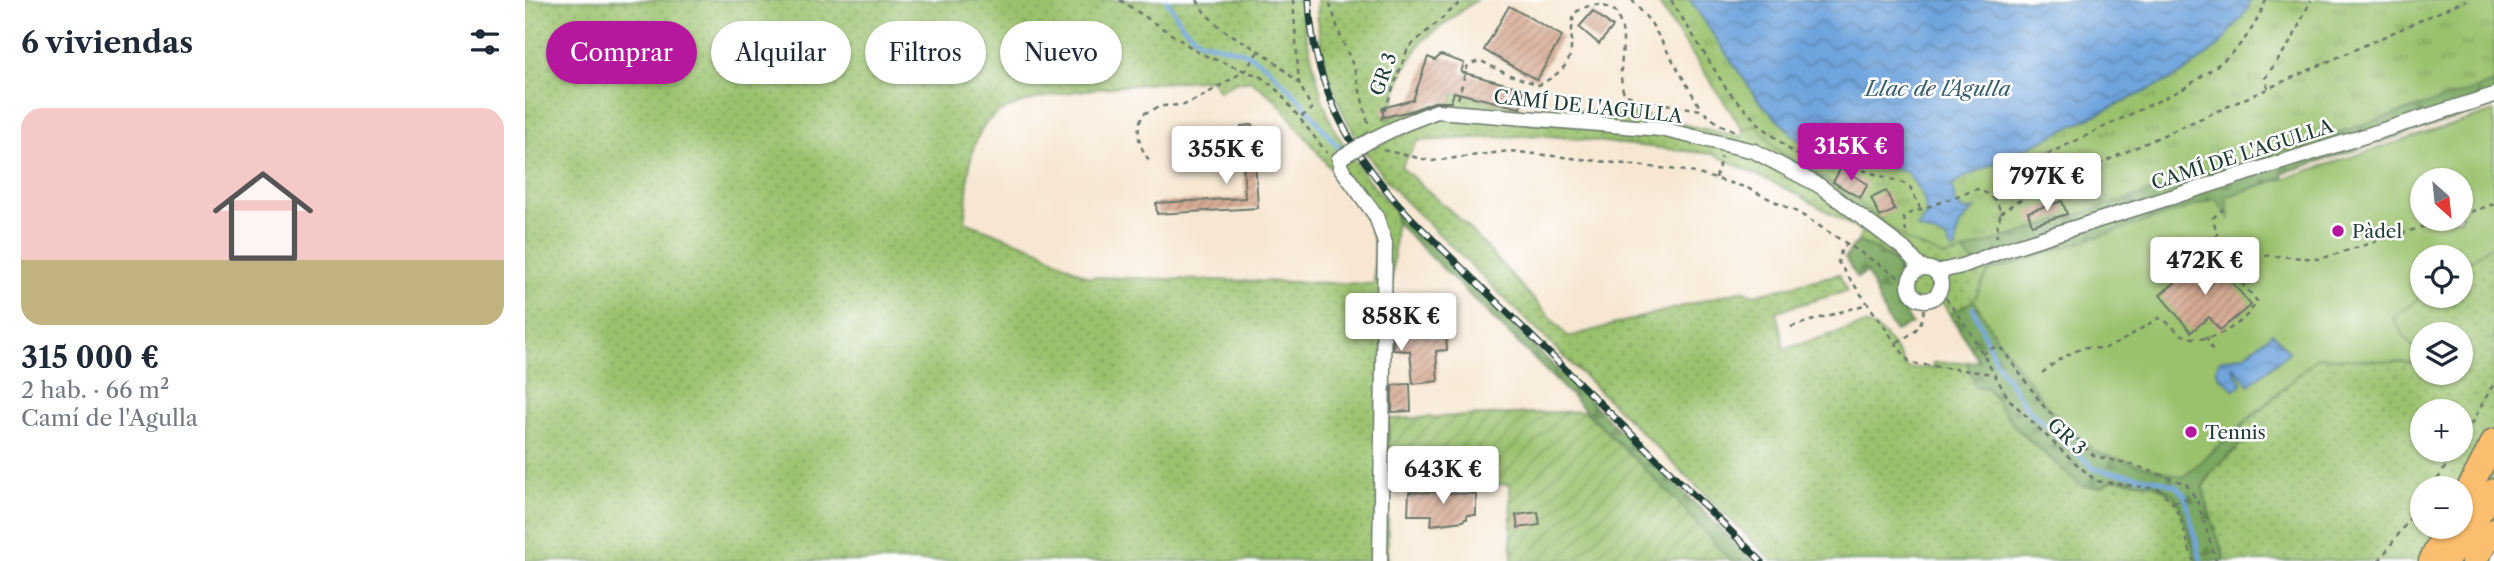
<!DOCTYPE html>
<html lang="es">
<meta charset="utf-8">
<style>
:root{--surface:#fff;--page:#f2f2f3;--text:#1f2937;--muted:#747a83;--line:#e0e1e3;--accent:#b5179e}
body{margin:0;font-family:"Libre Caslon Text",serif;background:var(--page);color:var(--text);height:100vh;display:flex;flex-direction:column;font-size:26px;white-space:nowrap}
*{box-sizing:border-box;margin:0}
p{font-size:23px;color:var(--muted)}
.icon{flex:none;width:38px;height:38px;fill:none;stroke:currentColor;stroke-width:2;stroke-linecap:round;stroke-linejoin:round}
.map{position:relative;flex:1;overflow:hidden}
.panel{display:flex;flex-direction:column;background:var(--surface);width:525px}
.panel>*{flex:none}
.top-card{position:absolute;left:21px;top:21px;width:665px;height:63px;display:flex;gap:14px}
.needle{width:46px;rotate:153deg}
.fabs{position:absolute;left:1885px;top:168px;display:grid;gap:14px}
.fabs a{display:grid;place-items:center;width:63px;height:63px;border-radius:50%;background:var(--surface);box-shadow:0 2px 5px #0004;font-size:35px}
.price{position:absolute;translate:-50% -60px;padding:0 16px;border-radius:7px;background:#fff;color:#222;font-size:23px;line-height:46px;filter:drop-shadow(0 2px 4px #0008)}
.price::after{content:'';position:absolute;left:50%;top:42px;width:21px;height:16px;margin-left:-10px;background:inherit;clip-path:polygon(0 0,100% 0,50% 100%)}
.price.current{background:var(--accent);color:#fff}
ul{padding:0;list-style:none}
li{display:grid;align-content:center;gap:14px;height:371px;padding:0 21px}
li+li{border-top:2px solid var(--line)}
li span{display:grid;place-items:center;height:217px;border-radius:21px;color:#555}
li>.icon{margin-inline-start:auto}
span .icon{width:126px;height:126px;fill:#fffc;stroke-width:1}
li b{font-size:30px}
h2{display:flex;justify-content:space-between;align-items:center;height:84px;padding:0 21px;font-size:30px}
.tag{padding:0 24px;border-radius:32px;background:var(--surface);box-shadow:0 2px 5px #0004;font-size:24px;line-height:63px}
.tag.current{background:var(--accent);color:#fff}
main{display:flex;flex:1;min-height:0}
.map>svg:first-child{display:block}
.grass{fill:url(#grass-dots);stroke:#5c7f50;stroke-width:2;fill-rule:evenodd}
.forest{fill:url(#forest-firs);stroke:#4d724a;stroke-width:2}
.park{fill:url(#park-tufts);stroke:#5c7f50;stroke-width:2}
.garden{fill:url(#garden-furrows);stroke:#5c7f50;stroke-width:2}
.pitch{fill:#9ac16c;stroke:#5c7f50;stroke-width:2;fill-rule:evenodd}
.water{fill:url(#water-waves);stroke:#487088;stroke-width:2}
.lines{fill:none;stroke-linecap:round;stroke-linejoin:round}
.stream{stroke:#70a4dd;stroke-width:4.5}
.building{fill:url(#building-hatch)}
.minor-casing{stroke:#6b786b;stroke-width:17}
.motorway-casing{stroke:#6b786b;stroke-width:27}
.path{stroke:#6b786b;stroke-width:2.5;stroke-dasharray:5 5;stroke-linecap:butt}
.minor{stroke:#fff;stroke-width:14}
.motorway{stroke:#fbbe6e;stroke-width:24}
.rail-casing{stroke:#1f3d34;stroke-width:7}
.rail{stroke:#fff;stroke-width:4.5;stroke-dasharray:13;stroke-linecap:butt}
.minor-bridge-casing{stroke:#6b786b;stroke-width:17;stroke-linecap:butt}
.minor-bridge{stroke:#fff;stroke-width:14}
.poi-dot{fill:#b5179e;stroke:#fff;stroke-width:2.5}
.labels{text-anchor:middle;stroke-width:5;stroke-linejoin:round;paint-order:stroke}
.street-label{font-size:19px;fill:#1f3d34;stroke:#fff}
.poi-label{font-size:19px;fill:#1f3d34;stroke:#fff;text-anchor:start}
.water-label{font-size:21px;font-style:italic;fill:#3b616f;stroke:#fff}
</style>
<main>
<section class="panel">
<h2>6 viviendas<svg class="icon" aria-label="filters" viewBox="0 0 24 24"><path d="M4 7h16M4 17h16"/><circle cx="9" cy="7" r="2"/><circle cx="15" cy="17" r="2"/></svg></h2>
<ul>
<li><span style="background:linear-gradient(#f6c9c9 70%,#c2b280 0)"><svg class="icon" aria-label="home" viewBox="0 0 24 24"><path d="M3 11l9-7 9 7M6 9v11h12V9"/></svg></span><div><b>315 000 €</b><p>2 hab. · 66 m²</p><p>Camí de l'Agulla</p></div></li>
</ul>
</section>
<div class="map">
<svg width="1969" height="561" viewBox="0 0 1969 561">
<defs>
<pattern id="grass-dots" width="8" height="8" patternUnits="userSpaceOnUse" patternTransform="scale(1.75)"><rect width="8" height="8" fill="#9ac16c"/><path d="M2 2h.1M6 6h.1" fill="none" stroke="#7d9e5a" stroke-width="1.8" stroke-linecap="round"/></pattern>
<pattern id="forest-firs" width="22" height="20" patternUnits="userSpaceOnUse" patternTransform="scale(1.75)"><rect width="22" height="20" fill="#7ba760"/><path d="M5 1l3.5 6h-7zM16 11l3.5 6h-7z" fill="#648950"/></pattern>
<pattern id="park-tufts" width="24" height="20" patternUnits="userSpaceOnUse" patternTransform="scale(1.75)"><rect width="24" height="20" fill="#9ac16c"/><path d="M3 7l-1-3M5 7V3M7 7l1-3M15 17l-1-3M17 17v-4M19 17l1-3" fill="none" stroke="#7d9e5a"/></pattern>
<pattern id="garden-furrows" width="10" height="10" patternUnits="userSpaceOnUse" patternTransform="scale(1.75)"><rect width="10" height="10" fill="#9ac16c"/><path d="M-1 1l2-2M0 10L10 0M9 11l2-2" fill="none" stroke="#7d9e5a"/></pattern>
<pattern id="water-waves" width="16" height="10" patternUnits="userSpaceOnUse" patternTransform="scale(1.75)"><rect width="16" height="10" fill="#70a4dd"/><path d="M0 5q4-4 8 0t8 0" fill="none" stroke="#5b87b4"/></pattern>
<pattern id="building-hatch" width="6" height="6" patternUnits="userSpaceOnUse" patternTransform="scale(1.75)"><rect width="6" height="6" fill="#d7ab94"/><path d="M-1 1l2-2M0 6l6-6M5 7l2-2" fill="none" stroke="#ae8c7a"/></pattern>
</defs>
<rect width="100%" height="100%" fill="#fff"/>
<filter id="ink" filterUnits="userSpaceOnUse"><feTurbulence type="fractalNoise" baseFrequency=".0143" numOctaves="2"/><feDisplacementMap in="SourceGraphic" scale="14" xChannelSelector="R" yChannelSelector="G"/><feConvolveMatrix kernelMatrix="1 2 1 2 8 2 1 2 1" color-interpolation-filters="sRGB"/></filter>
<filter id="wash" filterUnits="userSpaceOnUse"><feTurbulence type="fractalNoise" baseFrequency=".00686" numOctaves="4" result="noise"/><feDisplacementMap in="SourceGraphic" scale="28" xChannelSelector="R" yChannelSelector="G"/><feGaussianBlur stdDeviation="1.57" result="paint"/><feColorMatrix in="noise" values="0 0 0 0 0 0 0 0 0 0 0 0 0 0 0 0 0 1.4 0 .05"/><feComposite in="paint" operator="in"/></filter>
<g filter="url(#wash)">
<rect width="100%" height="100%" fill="#f7e7d2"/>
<g class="grass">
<path d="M0,0H777V19L798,102L809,129L827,157L840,176L870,211L871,222L862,352L863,561H0ZM686,79L694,91L709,83L725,80L750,99L833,203L844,224L850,246L849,284L563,277L512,249L440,222C443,194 441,157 455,132C457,128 461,122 465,119C498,88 638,83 686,79Z"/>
<path d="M792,0H951L897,41L878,71L863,119L872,114L926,102L929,92L994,109L1102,112L1217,137L1218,130L1232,124L1250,148L1419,257L1438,251L1445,259L1463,272L1449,300L1425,315L1417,302L1389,305L1375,290C1377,256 1360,254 1333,241L1337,232L1270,193L1188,154L1016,135L893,141L876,167L938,222L1043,337L1217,290L1229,295L1314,274L1322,291L1252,311L1259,349L1340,324C1361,329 1371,351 1382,368H1410L1408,363L1442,362L1450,386L1462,388L1492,429L1557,486L1575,487L1590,479L1628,484L1647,494L1655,504L1672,561H1248L874,195C826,141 792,74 792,0Z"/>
<path d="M1969,243V561H1700C1693,536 1682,512 1678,487L1687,471L1711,450L1714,429L1793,357L1893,363L1895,358L1867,318L1897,296H1936V268ZM1897,334H1936V373H1897ZM1897,411H1936V450H1897ZM1897,488H1936V527H1897Z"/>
</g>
<g class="forest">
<polygon points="1969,83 1969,106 1758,173 1759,177 1701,197 1706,222 1691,199 1463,272 1445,259 1438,251"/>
<polygon points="870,211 1229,561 1206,561 1204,559 1149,498 871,222"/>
<path d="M1333,241C1359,254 1387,264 1371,298L1387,324L1370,331L1362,319L1342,272L1332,278L1320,257Z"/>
<path d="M1449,300L1470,335L1523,407L1570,452L1658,477L1714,429L1717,443L1687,471L1678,487C1682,512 1693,536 1700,561H1672L1655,504L1647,494L1635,486L1625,483L1590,479L1575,487L1557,486L1492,429L1462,388L1450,386L1442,362L1454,361L1425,315Z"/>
</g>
<polygon class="park" points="1131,0 1969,0 1969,83 1419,257 1382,241 1314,188 1250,148 1232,125 1218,130"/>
<polygon class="garden" points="1060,411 1149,498 1204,559 987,561 985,484 863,490 864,419"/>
<path class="pitch" d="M1969,111V243L1936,268V257H1897V296L1867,318L1895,358L1893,363L1793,357L1658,477L1570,452L1523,407L1470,335L1449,300L1463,272L1691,199L1705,220L1701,197ZM1897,180H1936V219H1897Z"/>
<g class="water">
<path d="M1165,0H1725L1723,9L1694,46L1655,75L1434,180L1427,187L1431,204L1439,211L1450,209C1433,223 1432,227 1431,249L1427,250L1420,238L1392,228C1412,209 1394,190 1382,172L1313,157L1273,140L1233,100Z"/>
<polygon points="1748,333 1764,352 1724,385 1708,366 1707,367 1717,384 1710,390 1694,376 1691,369 1695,360 1720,355"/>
</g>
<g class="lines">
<g class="stream">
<polyline points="642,0 658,26 675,41 719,52 742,66 778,103 811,145 817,149 820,147"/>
<polyline points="1448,308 1470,361 1502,408 1570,469 1634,480 1652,487 1660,495 1676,561"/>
</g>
</g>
<g id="blocks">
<g class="building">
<polygon points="984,6 1037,36 1012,80 959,50"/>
<polygon points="1068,11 1088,27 1074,44 1054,27"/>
<polygon points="916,55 939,63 936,72 999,89 995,108 929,92 926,102 909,102 886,111 859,117 857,108 888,100 903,57 910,60"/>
<polygon points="728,125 733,208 632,214 631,203 720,198 716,126"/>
<polygon points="686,139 688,168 672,170 670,140"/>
<polygon points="1316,168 1343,184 1335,198 1308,182"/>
<polygon points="1361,191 1370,210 1355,217 1346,198"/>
<polygon points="1537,201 1542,214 1507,225 1503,212"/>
<polygon points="1684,255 1726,305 1695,330 1684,317 1666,332 1635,295"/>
<polygon points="907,328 907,335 921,334 922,350 911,351 913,381 888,384 885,351 868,350 868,332 895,333 894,329"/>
<polygon points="885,384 886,411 867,412 867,385"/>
<polygon points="884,492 951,494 951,515 942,515 942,519 939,519 938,521 906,525 907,515 883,515"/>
<polygon points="1013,512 1015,525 993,528 991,515"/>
</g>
</g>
</g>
<g filter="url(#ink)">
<use href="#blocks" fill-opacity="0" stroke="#6b786b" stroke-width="2"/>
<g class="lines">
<defs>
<g id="minor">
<polyline points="844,141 879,124 912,111 1136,129 1229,151 1295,186 1379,249 1396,268"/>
<polyline points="820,155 814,159 816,168 851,216 860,243 855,561"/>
<circle cx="1400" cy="284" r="16"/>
<polyline points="1411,272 1437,266 1476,251 1969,95"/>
</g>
<g id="motorway">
<polyline points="1936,504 1969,441"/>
<polyline points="1906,561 1922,527"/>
<polyline points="1921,561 1969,491"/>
<polyline points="1948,561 1969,531"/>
</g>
</defs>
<use href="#minor" class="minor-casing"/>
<use href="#motorway" class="motorway-casing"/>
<g class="path">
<polyline points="595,0 676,54 736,77 754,92 802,153"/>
<polyline points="672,0 680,13 697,29 744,57 774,83 787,109 776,117"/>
<polyline points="768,0 774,83"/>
<polyline points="1107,0 1126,23 1176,109"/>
<polyline points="1146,0 1202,90 1233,123 1264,149 1282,162 1328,167 1378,183 1385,187 1395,208"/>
<polyline points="805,4 816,38 829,67 844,127"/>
<polyline points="1743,88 1740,78 1767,40 1786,0"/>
<path d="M933,99L942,67L948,63L956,61L982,74L1014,85C1057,62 1042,52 1049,13C1068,3 1071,2 1090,11C1094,19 1098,29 1098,38C1098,58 1093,75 1099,94L1116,100L1176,110L1194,124L1213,132"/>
<polyline points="1009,105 1014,85"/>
<polyline points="856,120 883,48 938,0"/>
<polyline points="858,150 907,161 984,151 1162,171 1220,187 1274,213 1383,283"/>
<path d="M624,160C613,145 610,131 618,114L636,106L659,105L678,96L721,70L734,50"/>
<polyline points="1191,178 1196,157"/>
<path d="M1466,194L1474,183L1498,166L1658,89C1699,61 1722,48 1741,0"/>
<polyline points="1475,213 1491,202 1594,155 1941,0"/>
<polyline points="1936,215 1969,204"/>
<path d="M1381,232L1379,218L1383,214L1452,189C1463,193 1475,200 1475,214C1475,223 1470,228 1472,237"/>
<polyline points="1323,243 1316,251 1313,262 1385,363 1468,374"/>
<polyline points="1690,252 1795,259 1923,219"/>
<polyline points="1415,290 1444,330 1483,398 1536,450 1571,481 1634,489 1648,503 1657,523 1668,561"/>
<polyline points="1266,327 1342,304"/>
<polyline points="1681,336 1689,353"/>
<path d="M1372,342C1394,331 1398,325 1400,300"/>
<polyline points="1457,354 1470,347 1477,349 1520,408 1569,456 1609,465 1661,484 1672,500 1691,561"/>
<path d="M1517,373L1535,359L1559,347L1578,349L1595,342L1633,318C1644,321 1647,328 1656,334C1683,349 1720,324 1732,301L1690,252L1692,234L1688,218L1698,209"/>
<polyline points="1936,442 1969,383"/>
<polyline points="1907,488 1931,450"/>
<polyline points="1649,502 1670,496"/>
<polyline points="1854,561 1897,502"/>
</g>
<use href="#minor" class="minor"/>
<use href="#motorway" class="motorway"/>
<defs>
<path id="rail" d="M784,0C788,93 831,162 894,226L1236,561"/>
</defs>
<use href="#rail" class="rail-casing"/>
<use href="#rail" class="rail"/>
<defs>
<polyline id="minor-bridge" points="820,155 844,141"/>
</defs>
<use href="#minor-bridge" class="minor-bridge-casing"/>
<use href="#minor-bridge" class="minor-bridge"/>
</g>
</g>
<g class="poi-dot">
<circle cx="1813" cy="231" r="7"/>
<circle cx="1666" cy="432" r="7"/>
</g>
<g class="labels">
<g class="street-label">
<text transform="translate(858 74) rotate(-70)" y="7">GR 3</text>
<text transform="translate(1063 106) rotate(6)" y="7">CAMÍ DE L'AGULLA</text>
<text transform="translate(1717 154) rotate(-18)" y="7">CAMÍ DE L'AGULLA</text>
<text transform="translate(1542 436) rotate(43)" y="7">GR 3</text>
</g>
<g class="poi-label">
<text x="1827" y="238">Pàdel</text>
<text x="1680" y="439">Tennis</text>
</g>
<g class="water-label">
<text x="1413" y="96">Llac de l'Agulla</text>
</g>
</g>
</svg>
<div class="fabs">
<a><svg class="needle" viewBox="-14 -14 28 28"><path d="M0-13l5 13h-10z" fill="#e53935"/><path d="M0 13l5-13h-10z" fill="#747a83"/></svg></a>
<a><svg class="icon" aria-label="locate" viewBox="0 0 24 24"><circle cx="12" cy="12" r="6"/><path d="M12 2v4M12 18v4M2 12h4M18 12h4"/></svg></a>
<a><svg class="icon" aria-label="layers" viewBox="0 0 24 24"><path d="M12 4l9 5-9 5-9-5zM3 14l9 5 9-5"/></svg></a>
<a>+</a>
<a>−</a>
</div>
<b class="price current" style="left:1326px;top:183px">315K €</b>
<b class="price" style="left:701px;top:186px">355K €</b>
<b class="price" style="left:1522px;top:213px">797K €</b>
<b class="price" style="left:1680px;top:297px">472K €</b>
<b class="price" style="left:876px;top:353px">858K €</b>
<b class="price" style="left:918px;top:506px">643K €</b>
<div class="top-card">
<a class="tag current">Comprar</a>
<a class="tag">Alquilar</a>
<a class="tag">Filtros</a>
<a class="tag">Nuevo</a>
</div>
</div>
</main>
